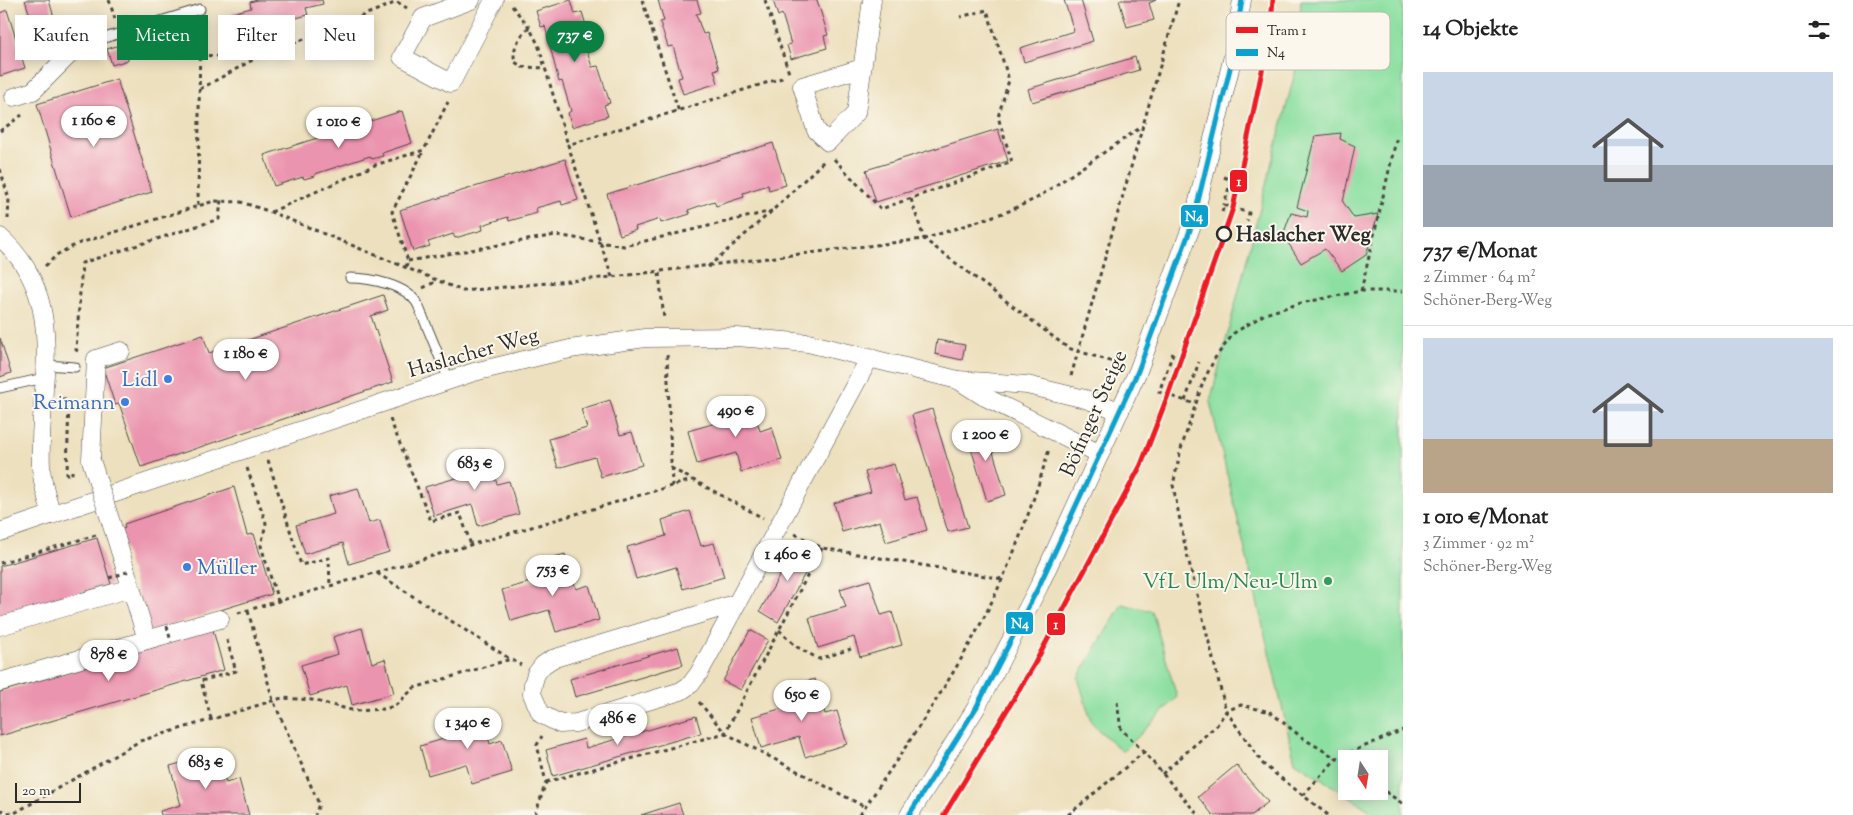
<!DOCTYPE html>
<html lang="de">
<meta charset="utf-8">
<style>
:root{--surface:#fff;--page:#f6f6f6;--text:#222;--muted:#767676;--line:#e0e0e0;--accent:#0b8043}
body{margin:0;font-family:"Sorts Mill Goudy",serif;background:var(--page);color:var(--text);height:100vh;display:flex;flex-direction:column;font-size:19px;white-space:nowrap}
*{box-sizing:border-box;margin:0}
p{font-size:16px;color:var(--muted)}
.icon{flex:none;width:28px;height:28px;fill:none;stroke:currentColor;stroke-width:2;stroke-linecap:round;stroke-linejoin:round}
.map{position:relative;flex:1;overflow:hidden}
.sheet{display:flex;flex-direction:column;background:var(--surface);width:450px}
.sheet>*{flex:none}
.top-card{position:absolute;left:15px;top:15px;width:475px;height:45px;display:flex;gap:10px}
.needle{width:32px;rotate:168deg}
.buttons{position:absolute;left:1338px;top:750px;display:grid;gap:10px}
.buttons a{display:grid;place-items:center;width:50px;height:50px;border-radius:0px;background:var(--surface);box-shadow:0 2px 12px #0003;font-size:25px}
.scale{position:absolute;left:15px;bottom:12px;width:66px;box-sizing:border-box;padding-left:5px;border:2px solid #2b2b2b;border-top:0;font-size:14px;line-height:18px;white-space:nowrap;color:#2b2b2b;-webkit-text-stroke:4px #fbf7ec;paint-order:stroke}
.price{position:absolute;translate:-50% -42px;padding:0 11px;border-radius:18px;background:#fff;color:#222;font-size:16px;line-height:32px;filter:drop-shadow(0 1px 2px #0008)}
.price::after{content:'';position:absolute;left:50%;top:30px;width:15px;height:11px;margin-left:-8px;background:inherit;clip-path:polygon(0 0,100% 0,50% 100%)}
.price.selected{background:var(--accent);color:#fff}
ul{padding:0;list-style:none}
li{display:grid;align-content:center;gap:10px;height:265px;padding:0 20px}
li+li{border-top:1px solid var(--line)}
li span{display:grid;place-items:center;height:155px;border-radius:0px;color:#555}
li>.icon{margin-inline-start:auto}
span .icon{width:90px;height:90px;fill:#fffc;stroke-width:1}
li b{font-size:21px}
h2{display:flex;justify-content:space-between;align-items:center;height:60px;padding:0 20px;font-size:21px}
.chip{padding:0 18px;border-radius:0px;background:var(--surface);box-shadow:0 2px 12px #0003;font-size:18px;line-height:45px}
.chip.selected{background:var(--accent);color:#fff}
main{display:flex;flex:1;min-height:0}
.map>svg:first-child{display:block}
.green{fill:#8bdfa0;stroke:#5b8566;fill-rule:evenodd}
.building{fill:#eb94af}
.lines{fill:none;stroke-linecap:round;stroke-linejoin:round}
.lane-casing{stroke:#484641;stroke-width:11}
.street-casing{stroke:#484641;stroke-width:19}
.path{stroke:#484641;stroke-width:3;stroke-dasharray:4 4;stroke-linecap:butt}
.lane{stroke:#fff;stroke-width:9}
.street{stroke:#fff;stroke-width:18}
.street-bridge-casing{stroke:#484641;stroke-width:19;stroke-linecap:butt}
.path-bridge{stroke:#484641;stroke-width:3;stroke-dasharray:4 4;stroke-linecap:butt}
.street-bridge{stroke:#fff;stroke-width:18}
.bus-1-casing{stroke:#fbf7ec;stroke-width:9}
.bus-1{stroke:#0ba1cf;stroke-width:5}
.tram-1-casing{stroke:#fbf7ec;stroke-width:9}
.tram-1{stroke:#ed1b24;stroke-width:5}
.stop-dot{fill:#fbf7ec;stroke:#2b2b2b;stroke-width:2.5}
.shop-dot{fill:#3f7fe0;stroke:#fbf7ec;stroke-width:2}
.leisure-dot{fill:#2e9e5b;stroke:#fbf7ec;stroke-width:2}
.labels{text-anchor:middle;stroke-width:4;stroke-linejoin:round;paint-order:stroke}
.stop-label{font-size:21px;font-weight:bold;fill:#2b2b2b;stroke:#fbf7ec;text-anchor:start}
.street-label{font-size:21px;fill:#2b2b2b;stroke:#fbf7ec}
.shop-label{font-size:21px;fill:#366cbe;stroke:#fbf7ec;text-anchor:end}
.leisure-label{font-size:21px;fill:#27864d;stroke:#fbf7ec;text-anchor:end}
.key{fill:#fbf7ec;stroke:#bdbab2;stroke-width:1}
.key-label{font-size:14px;fill:#2b2b2b}
.line-badge{stroke:#fbf7ec;stroke-width:2}
.badge-label{font-size:14px;text-anchor:middle;font-weight:bold;fill:#fff}
</style>
<main>
<div class="map">
<svg width="1403" height="815" viewBox="0 0 1403 815">
<rect width="100%" height="100%" fill="#fbf7ec"/>
<filter id="ink" filterUnits="userSpaceOnUse"><feTurbulence type="fractalNoise" baseFrequency=".02" numOctaves="2"/><feDisplacementMap in="SourceGraphic" scale="10" xChannelSelector="R" yChannelSelector="G"/><feConvolveMatrix kernelMatrix="1 2 1 2 8 2 1 2 1" color-interpolation-filters="sRGB"/></filter>
<filter id="wash" filterUnits="userSpaceOnUse"><feTurbulence type="fractalNoise" baseFrequency=".0096" numOctaves="4" result="noise"/><feDisplacementMap in="SourceGraphic" scale="20" xChannelSelector="R" yChannelSelector="G"/><feGaussianBlur stdDeviation="1.12" result="paint"/><feColorMatrix in="noise" values="0 0 0 0 0 0 0 0 0 0 0 0 0 0 0 0 0 1.4 0 .05"/><feComposite in="paint" operator="in"/></filter>
<g filter="url(#wash)">
<rect width="100%" height="100%" fill="#ede0be"/>
<g class="green">
<path d="M1301,0H1403V815H1377L1295,762L1210,402L1298,61ZM1346,759H1379V791H1346Z"/>
<polygon points="1122,604 1152,611 1177,697 1123,752 1092,724 1078,678"/>
</g>
<g id="blocks">
<g class="building">
<polygon points="25,0 49,0 57,28 36,35"/>
<polygon points="257,0 322,0 323,4 306,8 308,15 292,19 294,24 279,28 280,34 265,38 266,43 242,50 232,13 251,8 250,2"/>
<polygon points="571,0 575,14 582,12 592,46 586,48 592,67 598,66 610,103 604,105 608,116 572,127 568,113 571,111 562,81 559,82 545,26 541,27 536,11"/>
<polygon points="658,0 697,0 701,13 696,14 703,34 707,33 719,69 714,70 718,83 683,94 678,78 682,77 673,46 668,47 660,22 664,21"/>
<polygon points="773,0 817,0 828,35 824,36 827,48 791,59 787,45 791,44 782,14 778,16"/>
<polygon points="1064,0 1081,0 1093,41 1024,62 1020,48 1074,31"/>
<polygon points="1119,0 1156,0 1149,3 1154,20 1127,27"/>
<polygon points="7,10 25,68 0,76 0,13"/>
<polygon points="123,44 128,60 112,65 107,49"/>
<polygon points="1135,57 1139,70 1032,102 1028,89"/>
<polygon points="117,79 152,192 71,217 37,104"/>
<polygon points="402,111 412,143 382,153 383,156 372,159 370,156 315,174 315,176 304,179 303,177 274,186 264,155"/>
<polygon points="998,129 1008,161 876,202 866,170"/>
<polygon points="1341,133 1340,139 1355,146 1343,202 1354,218 1378,214 1366,255 1342,271 1325,249 1301,263 1283,235 1291,213 1307,217 1308,211 1297,207 1315,136"/>
<polygon points="773,143 786,185 769,190 768,185 743,193 744,197 716,206 714,201 688,210 690,214 661,223 660,219 635,227 636,230 620,235 607,194"/>
<polygon points="565,159 578,200 562,205 561,201 536,208 537,213 509,221 508,217 482,225 483,230 455,238 453,234 428,242 430,246 413,251 400,210"/>
<polygon points="383,295 388,310 371,316 393,382 141,467 119,403 115,405 103,368 203,335 209,353"/>
<polygon points="0,338 11,373 0,377"/>
<polygon points="937,340 965,345 962,360 935,354"/>
<polygon points="750,397 760,431 772,427 782,460 741,472 736,453 697,464 688,431 726,420 721,405"/>
<polygon points="610,400 620,435 632,432 642,465 601,477 595,457 558,468 549,439 587,428 581,409"/>
<polygon points="932,409 968,527 948,532 912,415"/>
<polygon points="984,422 1006,495 987,501 965,428"/>
<polygon points="486,449 497,484 509,481 519,514 478,526 472,504 434,516 425,487 463,476 457,458"/>
<polygon points="894,464 905,500 917,497 927,530 886,542 880,521 842,532 834,503 871,492 865,472"/>
<polygon points="234,487 247,535 254,534 272,594 149,632 119,530 125,528 124,524"/>
<polygon points="358,488 369,523 380,520 389,552 349,564 343,543 305,554 296,525 334,514 329,496"/>
<polygon points="690,511 701,546 714,543 724,577 683,589 676,567 636,579 627,547 666,536 662,520"/>
<polygon points="97,538 111,584 0,617 0,566"/>
<polygon points="798,542 817,552 778,622 760,611"/>
<polygon points="565,554 576,589 589,585 599,620 556,632 549,610 511,621 502,590 541,579 536,562"/>
<polygon points="870,580 881,615 892,612 902,645 860,657 854,637 818,648 809,618 846,607 840,589"/>
<polygon points="362,628 372,663 385,659 394,693 352,705 347,685 310,696 301,665 338,654 333,637"/>
<polygon points="213,630 224,670 0,736 0,692"/>
<polygon points="750,630 768,640 741,690 723,681"/>
<polygon points="678,647 683,665 575,697 570,679"/>
<polygon points="815,679 825,714 837,711 847,744 805,757 799,737 761,748 752,717 790,706 785,687"/>
<polygon points="480,709 490,744 502,740 512,772 472,784 466,764 428,775 420,746 457,735 451,717"/>
<polygon points="696,716 701,733 553,776 546,750 584,739 586,748"/>
<polygon points="217,753 226,783 239,779 249,815 161,815 160,811 181,805 170,766"/>
<polygon points="1236,765 1268,802 1252,815 1213,815 1198,797"/>
<polygon points="679,803 683,815 641,815"/>
</g>
</g>
</g>
<g filter="url(#ink)">
<use href="#blocks" fill-opacity="0" stroke="#484641" stroke-width="1"/>
<g class="lines">
<defs>
<g id="lane">
<polyline points="78,46 200,9"/>
<path d="M350,278C370,278 408,285 418,305L449,380"/>
<polyline points="45,365 75,367"/>
<polyline points="0,388 44,378"/>
</g>
<g id="street">
<polyline points="471,0 423,18 402,57 451,83 494,0"/>
<polyline points="862,68 802,86 816,130 828,142 856,113 872,0"/>
<polyline points="14,97 33,91 78,46"/>
<path d="M0,237C71,301 37,385 41,467C42,483 47,499 52,515"/>
<polyline points="958,380 983,396 1100,454"/>
<polyline points="91,460 96,359 121,351"/>
<polyline points="0,532 474,372 570,349 645,338 737,337 808,343 958,380 1027,385 1085,399 1120,411"/>
<polyline points="116,538 147,640"/>
<polyline points="737,603 699,673 691,684 681,691 576,723 560,724 541,714 532,694 533,684 536,674 543,665 552,659 737,603 870,357"/>
<polyline points="0,626 131,588"/>
<polyline points="0,682 220,619"/>
<polyline points="909,815 976,708 1039,586 1138,371 1193,222 1233,56 1242,0"/>
</g>
</defs>
<use href="#lane" class="lane-casing"/>
<use href="#street" class="street-casing"/>
<g class="path">
<polyline points="109,0 115,19"/>
<polyline points="642,0 679,112"/>
<polyline points="765,0 789,73"/>
<polyline points="512,6 529,27 538,44 568,145"/>
<path d="M529,27C520,36 511,49 515,62L522,67L545,68"/>
<polyline points="200,55 255,58"/>
<polyline points="200,89 256,58 397,2 407,8"/>
<polyline points="0,131 22,115"/>
<polyline points="834,159 881,209 1012,162 998,117 1009,80 987,10 960,17"/>
<polyline points="0,169 9,199 8,219"/>
<polyline points="1224,177 1231,180 1224,205"/>
<polyline points="911,199 924,239 1068,348 1120,364"/>
<polyline points="198,205 200,25"/>
<polyline points="271,212 375,165 424,150 448,102"/>
<polyline points="1222,212 1224,205 1249,213 1247,221"/>
<polyline points="408,261 556,235 624,246 772,211"/>
<polyline points="45,266 58,254 77,244 214,201 241,202 271,212 463,291 612,277 924,239 1009,211 1037,198 1143,126"/>
<polyline points="406,267 408,261 392,212 424,150"/>
<polyline points="708,267 772,211 825,160"/>
<polyline points="659,273 664,319"/>
<polyline points="612,277 568,145 785,77"/>
<polyline points="423,288 437,281"/>
<polyline points="1361,291 1397,136"/>
<polyline points="78,351 76,350 82,263 219,219 221,200"/>
<polyline points="1173,353 1159,392 1195,404"/>
<polyline points="667,355 672,486"/>
<polyline points="1071,376 1179,0"/>
<polyline points="62,399 69,399 67,474 72,475 72,471"/>
<polyline points="1185,401 1199,362"/>
<polyline points="390,419 431,521 460,513 471,545"/>
<polyline points="268,460 301,565 329,558 330,586"/>
<polyline points="247,468 266,523 261,546 278,601"/>
<polyline points="671,468 763,518"/>
<polyline points="795,534 822,548 1003,579"/>
<polyline points="0,563 96,535"/>
<polyline points="377,573 510,659"/>
<polyline points="248,611 273,700 319,804 315,815"/>
<polyline points="238,613 692,480"/>
<polyline points="779,630 797,647 819,659 851,649"/>
<polyline points="699,702 725,733 865,807"/>
<polyline points="1117,702 1121,729 1144,752"/>
<polyline points="211,719 201,681 236,671 226,637"/>
<polyline points="1162,774 1217,725 1226,711 1241,705 1270,712 1304,739 1346,764"/>
<polyline points="546,782 725,733 822,548"/>
<polyline points="1379,787 1403,804"/>
<polyline points="1303,795 1337,758 1403,730"/>
<polyline points="0,810 13,814 140,741 282,698 312,700 355,711 385,709 396,705 414,688 511,659 521,665"/>
<polyline points="535,815 546,782 537,745 542,736"/>
<path d="M860,815C901,753 945,691 980,625C1009,570 1032,509 1049,449"/>
<polyline points="1068,815 1144,752 1198,815"/>
<polyline points="1328,815 1263,764 1226,711 1185,546 1173,485 1181,449 1203,382 1215,358 1234,333 1265,314 1301,303 1361,291 1403,291"/>
</g>
<use href="#lane" class="lane"/>
<use href="#street" class="street"/>
<defs>
<polyline id="street-bridge" points="91,460 116,538"/>
</defs>
<use href="#street-bridge" class="street-bridge-casing"/>
<g class="path-bridge">
<polyline points="109,578 130,571"/>
<polyline points="167,626 171,642"/>
</g>
<use href="#street-bridge" class="street-bridge"/>
<defs>
<polyline id="bus-1" points="909,815 976,708 1039,586 1138,371 1193,222 1233,56 1242,0"/>
</defs>
<use href="#bus-1" class="bus-1-casing"/>
<use href="#bus-1" class="bus-1"/>
<defs>
<polyline id="tram-1" points="944,815 1034,665 1141,465 1168,395 1233,208 1270,33 1273,0"/>
</defs>
<use href="#tram-1" class="tram-1-casing"/>
<use href="#tram-1" class="tram-1"/>
</g>
</g>
<circle class="stop-dot" cx="1224" cy="234" r="7"/>
<g class="shop-dot">
<circle cx="168" cy="379" r="5"/>
<circle cx="125" cy="402" r="5"/>
<circle cx="187" cy="567" r="5"/>
</g>
<circle class="leisure-dot" cx="1328" cy="581" r="5"/>
<g class="labels">
<g class="stop-label">
<text x="1236" y="241">Haslacher Weg</text>
</g>
<g class="street-label">
<text transform="translate(473 352) rotate(-16)" y="7">Haslacher Weg</text>
<text transform="translate(1093 413) rotate(-66)" y="7">Böfinger Steige</text>
</g>
<g class="shop-label">
<text x="158" y="386">Lidl</text>
<text x="115" y="409">Reimann</text>
<text x="197" y="574" text-anchor="start">Müller</text>
</g>
<g class="leisure-label">
<text x="1318" y="588">VfL Ulm/Neu-Ulm</text>
</g>
</g>
<rect x="1226" y="12" width="164" height="58" rx="8" class="key"/>
<rect x="1236" y="27" width="22" height="6" fill="#ed1b24"/>
<rect x="1236" y="49" width="22" height="7" fill="#0ba1cf"/>
<g class="key-label">
<text x="1267" y="35">Tram 1</text>
<text x="1267" y="57">N4</text>
</g>
<g class="line-badge">
<rect x="1229" y="169" width="19" height="24" rx="5" fill="#ed1b24"/>
<rect x="1180" y="204" width="29" height="24" rx="5" fill="#0ba1cf"/>
<rect x="1005" y="611" width="29" height="24" rx="5" fill="#0ba1cf"/>
<rect x="1046" y="612" width="20" height="24" rx="5" fill="#ed1b24"/>
</g>
<g class="badge-label">
<text x="1239" y="186">1</text>
<text x="1194" y="221">N4</text>
<text x="1020" y="628">N4</text>
<text x="1056" y="629">1</text>
</g>
</svg>
<div class="buttons">
<a><svg class="needle" viewBox="-14 -14 28 28"><path d="M0-13l5 13h-10z" fill="#e53935"/><path d="M0 13l5-13h-10z" fill="#767676"/></svg></a>
</div>
<div class="scale">20 m</div>
<b class="price selected" style="left:575px;top:63px">737 €</b>
<b class="price" style="left:94px;top:148px">1 160 €</b>
<b class="price" style="left:339px;top:149px">1 010 €</b>
<b class="price" style="left:246px;top:381px">1 180 €</b>
<b class="price" style="left:736px;top:438px">490 €</b>
<b class="price" style="left:986px;top:462px">1 200 €</b>
<b class="price" style="left:475px;top:491px">683 €</b>
<b class="price" style="left:788px;top:582px">1 460 €</b>
<b class="price" style="left:553px;top:597px">753 €</b>
<b class="price" style="left:109px;top:682px">878 €</b>
<b class="price" style="left:802px;top:722px">650 €</b>
<b class="price" style="left:618px;top:746px">486 €</b>
<b class="price" style="left:468px;top:750px">1 340 €</b>
<b class="price" style="left:206px;top:790px">683 €</b>
<div class="top-card">
<a class="chip">Kaufen</a>
<a class="chip selected">Mieten</a>
<a class="chip">Filter</a>
<a class="chip">Neu</a>
</div>
</div>
<section class="sheet">
<h2>14 Objekte<svg class="icon" aria-label="filters" viewBox="0 0 24 24"><path d="M4 7h16M4 17h16"/><circle cx="9" cy="7" r="2"/><circle cx="15" cy="17" r="2"/></svg></h2>
<ul>
<li><span style="background:linear-gradient(#c9d6e8 60%,#9aa5b1 0)"><svg class="icon" aria-label="home" viewBox="0 0 24 24"><path d="M3 11l9-7 9 7M6 9v11h12V9"/></svg></span><div><b>737 €/Monat</b><p>2 Zimmer · 64 m²</p><p>Schöner-Berg-Weg</p></div></li>
<li><span style="background:linear-gradient(#c9d6e8 65%,#b9a48a 0)"><svg class="icon" aria-label="home" viewBox="0 0 24 24"><path d="M3 11l9-7 9 7M6 9v11h12V9"/></svg></span><div><b>1 010 €/Monat</b><p>3 Zimmer · 92 m²</p><p>Schöner-Berg-Weg</p></div></li>
</ul>
</section>
</main>
